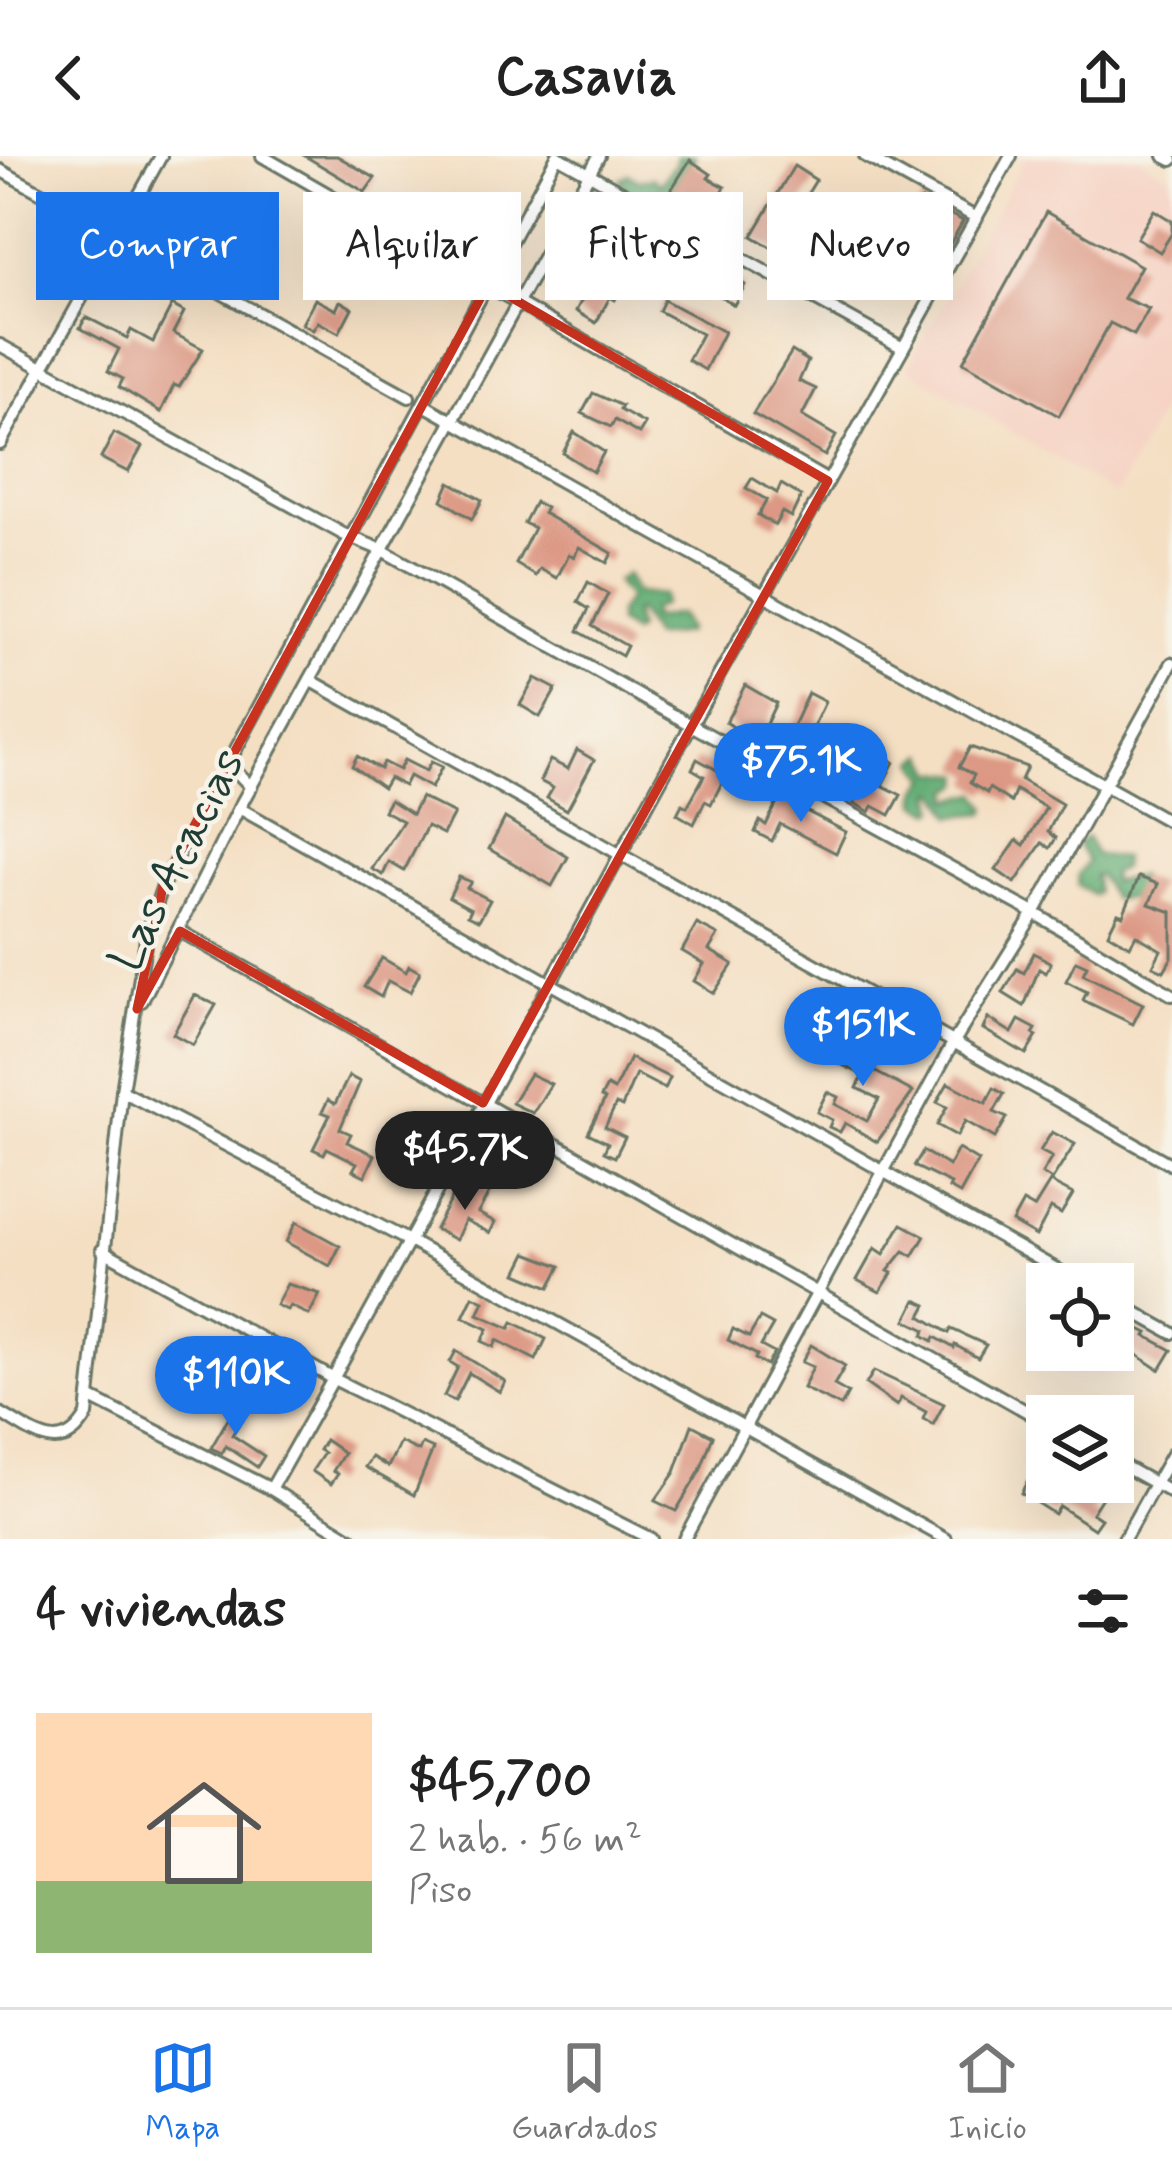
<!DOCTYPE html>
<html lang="es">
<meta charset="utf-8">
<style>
:root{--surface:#fff;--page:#f6f6f6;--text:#222;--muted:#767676;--line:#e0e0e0;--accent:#1a73e8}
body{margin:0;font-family:Mynerve,sans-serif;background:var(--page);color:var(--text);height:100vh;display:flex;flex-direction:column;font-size:45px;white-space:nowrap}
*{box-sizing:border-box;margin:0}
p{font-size:39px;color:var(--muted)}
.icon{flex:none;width:66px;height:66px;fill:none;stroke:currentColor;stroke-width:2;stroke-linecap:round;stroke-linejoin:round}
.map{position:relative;height:1383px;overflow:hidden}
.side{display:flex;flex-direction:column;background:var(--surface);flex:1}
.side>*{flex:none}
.hud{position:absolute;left:36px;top:36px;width:1101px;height:108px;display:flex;gap:24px}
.buttons{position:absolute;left:1026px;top:1107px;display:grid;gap:24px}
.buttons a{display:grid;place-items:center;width:108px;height:108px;border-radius:0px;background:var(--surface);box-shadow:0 12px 48px #0002;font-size:60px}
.price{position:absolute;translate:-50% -102px;padding:0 27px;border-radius:42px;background:var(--accent);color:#fff;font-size:39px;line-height:78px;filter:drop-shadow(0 3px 6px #0008)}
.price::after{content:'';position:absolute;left:50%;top:72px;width:36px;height:27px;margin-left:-18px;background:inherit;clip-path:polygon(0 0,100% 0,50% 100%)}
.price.selected{background:#222;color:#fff}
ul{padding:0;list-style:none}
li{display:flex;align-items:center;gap:36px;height:300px;padding:0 36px}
li span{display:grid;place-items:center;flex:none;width:336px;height:240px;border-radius:0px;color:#555}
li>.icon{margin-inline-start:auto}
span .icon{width:144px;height:144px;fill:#fffc;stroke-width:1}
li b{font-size:51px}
h2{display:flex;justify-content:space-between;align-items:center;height:144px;padding:0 36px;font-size:51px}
.pill{padding:0 42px;border-radius:0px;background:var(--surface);box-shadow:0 12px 48px #0002;font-size:42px;line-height:108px}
.pill.selected{background:var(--accent);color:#fff}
header{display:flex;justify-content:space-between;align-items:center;height:156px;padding:0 36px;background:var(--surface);font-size:54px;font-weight:700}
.tabs{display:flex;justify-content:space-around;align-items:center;height:168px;border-top:3px solid var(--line);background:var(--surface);font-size:33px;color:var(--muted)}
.tabs a{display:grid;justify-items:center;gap:6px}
.tabs .selected{color:var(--accent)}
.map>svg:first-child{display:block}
.built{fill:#f6d2c3}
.forest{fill:#65ae76;stroke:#427655;stroke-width:3}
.building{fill:#dc9884}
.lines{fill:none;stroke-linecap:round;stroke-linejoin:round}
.street-casing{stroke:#6a7666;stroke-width:16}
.street{stroke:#fff;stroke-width:10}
.marked{fill:none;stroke:#c8321e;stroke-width:9;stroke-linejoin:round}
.labels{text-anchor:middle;stroke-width:9;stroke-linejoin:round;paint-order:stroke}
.street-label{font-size:48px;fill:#1f3d34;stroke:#f7f3e8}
</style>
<header><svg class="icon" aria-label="back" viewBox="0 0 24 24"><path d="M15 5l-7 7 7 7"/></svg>Casavia<svg class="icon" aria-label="share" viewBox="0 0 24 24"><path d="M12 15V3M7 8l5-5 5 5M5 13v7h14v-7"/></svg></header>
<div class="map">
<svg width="1172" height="1383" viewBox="0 0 1172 1383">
<rect width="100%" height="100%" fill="#f7f3e8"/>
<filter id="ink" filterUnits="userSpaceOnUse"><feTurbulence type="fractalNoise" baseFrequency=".00833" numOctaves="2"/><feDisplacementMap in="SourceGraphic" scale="24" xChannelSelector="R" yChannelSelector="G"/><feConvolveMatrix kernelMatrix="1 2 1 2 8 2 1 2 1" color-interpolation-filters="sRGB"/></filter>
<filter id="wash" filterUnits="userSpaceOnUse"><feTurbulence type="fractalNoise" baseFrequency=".004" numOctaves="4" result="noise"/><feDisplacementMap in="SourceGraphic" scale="48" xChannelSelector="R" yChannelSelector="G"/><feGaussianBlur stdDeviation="2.7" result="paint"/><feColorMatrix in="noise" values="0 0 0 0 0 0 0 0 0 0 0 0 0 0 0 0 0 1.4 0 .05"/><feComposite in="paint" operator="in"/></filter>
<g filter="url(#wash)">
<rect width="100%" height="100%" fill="#f4dfc3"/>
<polygon class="built" points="1026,0 1136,0 1172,20 1172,234 1115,339 907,212"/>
<g class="forest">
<polygon points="677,0 695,0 671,36 681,49 690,44 694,34 706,38 694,62 683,64 668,49 656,50 623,34 620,23 629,18 638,24 654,22 660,28 676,8"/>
<polygon points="626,418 635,437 662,439 662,449 651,454 651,463 678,458 687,473 685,477 653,481 638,456 633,456 637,473 633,477 618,468 618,457 628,443 616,426"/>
<polygon points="926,598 935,616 963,618 962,628 952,634 951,643 978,637 988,652 985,657 953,660 939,636 934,636 937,653 933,656 918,647 918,636 928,622 916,605"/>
<polygon points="1086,681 1096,699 1123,702 1122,712 1112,717 1111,726 1138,720 1145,740 1113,743 1099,719 1094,719 1097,736 1093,739 1078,730 1078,719 1088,705 1077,688"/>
</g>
<g id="blocks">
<g class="building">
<polygon points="305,0 337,0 375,22 365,36"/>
<polygon points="690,4 711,18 708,22 725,31 715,48 698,39 693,48 671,34"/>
<polygon points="794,10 816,24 793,61 830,85 811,115 752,80"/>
<polygon points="922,44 963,65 936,113 895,89"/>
<polygon points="435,46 478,74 464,98 421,70"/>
<polygon points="1154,54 1172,65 1172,77 1160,96 1137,82"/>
<polygon points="1046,56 1141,110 1123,142 1149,153 1134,179 1110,167 1059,260 963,206"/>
<polygon points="581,97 626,123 615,144 610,141 596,167 576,155 589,130 571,118"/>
<polygon points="714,108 745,129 734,149 704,129"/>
<polygon points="315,143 336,154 340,145 352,152 339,177 318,166 313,174 302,168"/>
<polygon points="664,144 724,176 705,214 688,204 702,178 659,155"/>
<polygon points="172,149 184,156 173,177 203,193 179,231 174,229 161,256 119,231 123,223 108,215 119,193 80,172 86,161 127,182 131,174 153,186"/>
<polygon points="792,195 808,205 799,225 816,233 802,260 836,280 825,300 753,258"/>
<polygon points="593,237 622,250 620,254 645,268 639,278 615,264 611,271 582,257"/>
<polygon points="574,276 604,296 593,316 563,297"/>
<polygon points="114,277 142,291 128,316 101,302"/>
<polygon points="752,322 777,337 781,328 801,340 791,361 782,356 775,369 758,359 767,344 746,332"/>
<polygon points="450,326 482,344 472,363 442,344"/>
<polygon points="535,346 546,352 543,357 612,397 607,407 579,391 574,401 569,398 557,422 540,413 536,420 516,408 534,372 524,367"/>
<polygon points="588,426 608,438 592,470 627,490 622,500 578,475 589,453 578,446"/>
<polygon points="535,522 556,533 540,561 520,549"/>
<polygon points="745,529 776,547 766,568 780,575 770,596 726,566"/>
<polygon points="808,537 825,546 814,569 845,590 842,598 869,613 878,596 894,606 882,629 901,639 890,659 873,650 870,656 854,647 863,623 836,608 835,611 815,601 805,620 794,615 805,594 786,585"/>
<polygon points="970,591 1027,611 1021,624 1062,648 1048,676 1056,682 1050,692 1042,687 1015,727 996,714 1017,684 1024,689 1046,652 1016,634 1011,646 989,632 987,637 970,627 974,619 959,611"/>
<polygon points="577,594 594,604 567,654 547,642 553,632 540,625 550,604 568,613"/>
<polygon points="357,600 380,613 383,606 399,614 404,604 426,615 431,606 442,611 431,632 409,620 404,630 389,622 383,632 352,610"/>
<polygon points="697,603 726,619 711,648 705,645 694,668 677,658 682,648 687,651 704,620 692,613"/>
<polygon points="782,637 793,642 791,647 846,676 836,697 780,668 772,685 755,676 760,665 766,669"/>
<polygon points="421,641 454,658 443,678 427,670 404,715 389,706 383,719 372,713 403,665 384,655 390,644 412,658"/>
<polygon points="505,662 568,701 552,730 489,693"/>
<polygon points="459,721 471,726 467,732 490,744 479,764 468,759 471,753 449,741"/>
<polygon points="1139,721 1158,728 1149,748 1172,756 1172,801 1164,815 1153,810 1161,794 1136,779 1130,790 1108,777 1118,757 1123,759"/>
<polygon points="697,768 718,779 709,794 733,808 714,837 694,825 704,808 682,795"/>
<polygon points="1034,797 1051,807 1046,817 1039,813 1024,850 1003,837 1017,813 1024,817"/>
<polygon points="382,802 406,816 409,810 420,816 410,836 388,825 381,841 364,831"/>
<polygon points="1076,805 1087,810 1083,818 1143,848 1133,868 1083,844 1087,836 1066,825"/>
<polygon points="195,839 216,849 193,889 173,878"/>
<polygon points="988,862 1012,877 1019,864 1036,873 1033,878 1037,880 1026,898 983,873"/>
<polygon points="832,872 843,878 840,882 865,895 870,884 882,890 870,913 913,936 877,986 845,967 840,976 829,971 832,964 817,956 827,936 838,941 835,948 867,965 879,943 857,932 863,919 838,907 840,902 821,893"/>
<polygon points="630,902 670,922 665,933 636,918 622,951 616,948 605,971 625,981 615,1001 604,996 608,987 588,977 605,943 601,941 607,930 614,934"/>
<polygon points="530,918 551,928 533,957 512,947"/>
<polygon points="349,920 360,926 340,973 351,978 347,986 375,999 365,1020 353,1014 357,1007 327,992 324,998 313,993 330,959 322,956 328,944 335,948"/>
<polygon points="948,927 986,947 994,932 1004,938 994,956 1007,962 995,982 965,965 957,980 937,969 947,951 937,946"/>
<polygon points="1052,976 1075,988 1052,1024 1042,1018 1052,1001 1040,995"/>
<polygon points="958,993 978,1005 960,1038 949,1032 951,1028 914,1010 923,995 949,1010"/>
<polygon points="1050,1026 1073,1038 1061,1058 1051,1052 1036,1080 1012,1066 1023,1046 1034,1052"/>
<polygon points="477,1028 490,1035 478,1057 495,1066 490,1077 465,1064 456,1084 435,1073 454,1036 468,1044"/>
<polygon points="296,1066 340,1090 330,1110 286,1086"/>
<polygon points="902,1068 925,1080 913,1100 904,1095 888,1115 892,1117 880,1136 857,1124 875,1092 884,1098"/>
<polygon points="527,1097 561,1110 550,1131 517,1117"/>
<polygon points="287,1128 320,1138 309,1159 290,1150 287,1154 276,1149"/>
<polygon points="473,1140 484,1145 478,1158 510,1172 513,1166 546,1183 536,1204 497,1184 494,1191 482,1185 488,1173 463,1161"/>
<polygon points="916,1144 927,1149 921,1160 949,1177 951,1173 986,1189 978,1202 955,1189 954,1192 935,1181 933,1185 923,1179 926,1174 906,1164"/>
<polygon points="1113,1160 1148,1177 1146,1180 1172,1194 1160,1214 1113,1183"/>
<polygon points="760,1162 773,1169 761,1190 774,1197 767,1210 755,1203 757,1199 728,1184 733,1173 749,1181"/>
<polygon points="811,1189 845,1210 834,1229 848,1237 841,1250 803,1232 813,1211 802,1206"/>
<polygon points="456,1195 505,1225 500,1236 469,1217 455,1245 444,1240 458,1211 450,1206"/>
<polygon points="874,1215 944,1248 933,1269 923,1263 926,1256 901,1242 897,1250 866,1228"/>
<polygon points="237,1247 248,1253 232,1279 264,1300 257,1311 226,1290 222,1297 211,1292"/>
<polygon points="692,1269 713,1280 700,1315 676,1355 655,1345 675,1316"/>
<polygon points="325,1284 344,1297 333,1315 338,1318 331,1328 312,1315 324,1297 319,1294"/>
<polygon points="400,1286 419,1295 422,1288 433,1293 414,1339 365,1311 372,1301 388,1311"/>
<polygon points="1028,1324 1040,1331 1044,1326 1072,1341 1081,1326 1112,1326 1092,1357 1101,1363 1094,1373 1059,1350 1054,1358 1021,1337"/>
</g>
</g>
</g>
<g filter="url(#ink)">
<use href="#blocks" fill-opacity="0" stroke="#6a7666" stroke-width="3"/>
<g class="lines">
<defs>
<g id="street">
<polyline points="262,0 828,325"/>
<polyline points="557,0 903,192"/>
<polyline points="865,0 977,62"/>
<polyline points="1164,0 1172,4"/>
<polyline points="0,14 409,241"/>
<path d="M0,189L343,378L382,394L691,569C551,824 415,1080 271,1333"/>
<polyline points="426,250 1172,667"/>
<polyline points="0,288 161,0"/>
<polyline points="1172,507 1034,757 1172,839"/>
<polyline points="310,524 1172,1009"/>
<polyline points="228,607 251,631"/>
<polyline points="239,652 1083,1128"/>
<polyline points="180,775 1047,1267"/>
<polyline points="142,845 239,652 599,0"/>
<polyline points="122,935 411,1086 946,1383"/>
<polyline points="102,1094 334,1223 651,1383"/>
<polyline points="1113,1144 1172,1177"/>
<polyline points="89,1241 271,1333 352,1383"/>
<path d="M0,1257C32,1275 62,1304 87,1259L122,935L147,776L164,726L557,0"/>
<polyline points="1113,1304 1172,1337"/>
<polyline points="684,1383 953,887 1034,757 691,569 1011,0"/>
<polyline points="1124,1383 1172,1298"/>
</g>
</defs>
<use href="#street" class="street-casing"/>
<use href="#street" class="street"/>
</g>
</g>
<path class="marked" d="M488,128L828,325L483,947L180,775L137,853L164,726Z"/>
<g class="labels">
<g class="street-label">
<text transform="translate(175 703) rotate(-63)" y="17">Las Acacias</text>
</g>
</g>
</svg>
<div class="buttons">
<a><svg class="icon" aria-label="locate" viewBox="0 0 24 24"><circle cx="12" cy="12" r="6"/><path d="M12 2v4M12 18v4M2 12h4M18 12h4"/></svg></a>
<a><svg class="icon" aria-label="layers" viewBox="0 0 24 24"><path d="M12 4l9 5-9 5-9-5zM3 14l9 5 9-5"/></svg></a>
</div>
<b class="price" style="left:801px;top:669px">$75.1K</b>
<b class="price" style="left:863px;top:933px">$151K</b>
<b class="price selected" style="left:465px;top:1057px">$45.7K</b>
<b class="price" style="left:236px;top:1282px">$110K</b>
<div class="hud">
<a class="pill selected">Comprar</a>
<a class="pill">Alquilar</a>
<a class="pill">Filtros</a>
<a class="pill">Nuevo</a>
</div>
</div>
<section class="side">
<h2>4 viviendas<svg class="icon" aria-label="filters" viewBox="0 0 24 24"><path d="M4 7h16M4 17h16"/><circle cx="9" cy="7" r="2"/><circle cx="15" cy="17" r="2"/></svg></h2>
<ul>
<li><span style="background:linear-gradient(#ffd9b3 70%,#8fb573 0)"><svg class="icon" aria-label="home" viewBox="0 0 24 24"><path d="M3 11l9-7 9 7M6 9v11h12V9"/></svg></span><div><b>$45,700</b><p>2 hab. · 56 m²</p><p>Piso</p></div></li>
</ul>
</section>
<nav class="tabs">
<a class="selected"><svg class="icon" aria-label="map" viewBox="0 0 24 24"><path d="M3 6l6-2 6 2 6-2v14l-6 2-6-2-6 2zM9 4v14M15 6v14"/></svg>Mapa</a>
<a><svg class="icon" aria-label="saved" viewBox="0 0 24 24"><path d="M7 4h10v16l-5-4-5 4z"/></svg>Guardados</a>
<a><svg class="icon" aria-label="home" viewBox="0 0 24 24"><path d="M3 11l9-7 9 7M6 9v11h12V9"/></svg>Inicio</a>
</nav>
